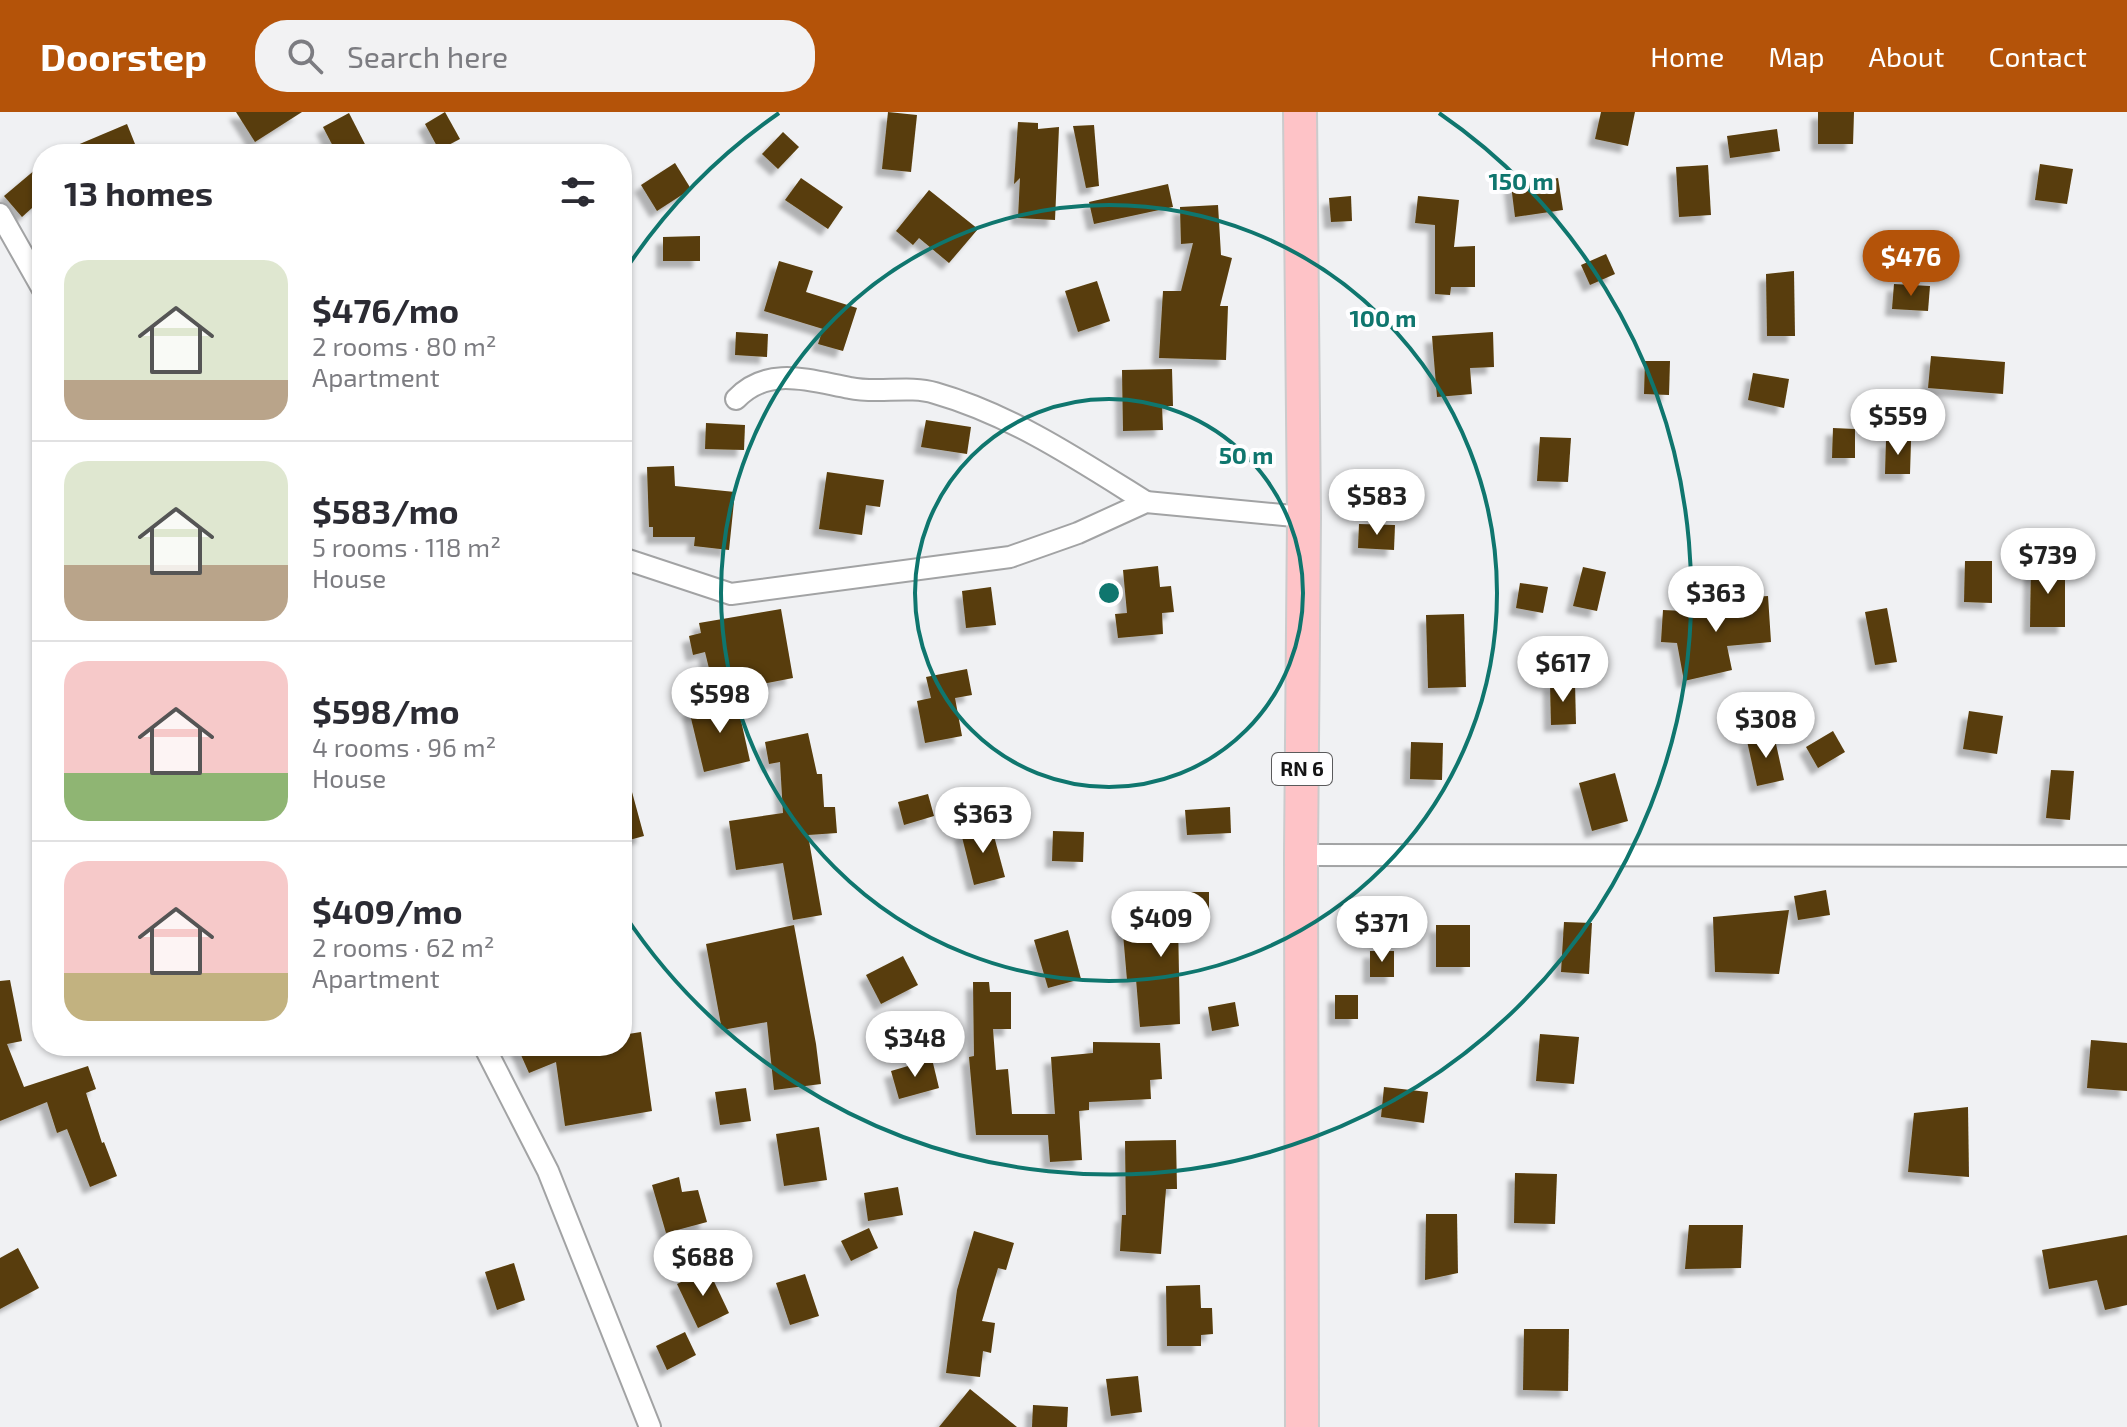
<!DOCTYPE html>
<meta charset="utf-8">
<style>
:root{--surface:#fff;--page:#f2f2f3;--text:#2b2b33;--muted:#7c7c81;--line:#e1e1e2;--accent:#b45309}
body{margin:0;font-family:"Exo 2",sans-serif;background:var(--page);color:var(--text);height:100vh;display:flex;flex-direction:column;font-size:30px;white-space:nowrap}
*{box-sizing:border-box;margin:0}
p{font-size:26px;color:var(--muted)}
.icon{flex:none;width:44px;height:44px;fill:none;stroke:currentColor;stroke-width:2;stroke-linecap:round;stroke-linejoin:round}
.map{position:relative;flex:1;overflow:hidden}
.sheet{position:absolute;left:32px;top:32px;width:600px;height:912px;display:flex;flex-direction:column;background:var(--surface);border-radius:32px;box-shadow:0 2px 6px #0004}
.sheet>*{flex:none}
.price{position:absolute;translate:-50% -68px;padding:0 18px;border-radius:28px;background:#fff;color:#222;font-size:26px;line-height:52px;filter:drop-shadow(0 2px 4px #0008)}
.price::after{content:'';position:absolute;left:50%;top:48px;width:24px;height:18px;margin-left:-12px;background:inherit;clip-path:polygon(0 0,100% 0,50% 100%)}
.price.active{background:var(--accent);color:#fff}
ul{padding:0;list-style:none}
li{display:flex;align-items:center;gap:24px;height:200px;padding:0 32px}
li+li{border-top:2px solid var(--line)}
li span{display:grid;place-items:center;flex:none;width:224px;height:160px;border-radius:24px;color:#555}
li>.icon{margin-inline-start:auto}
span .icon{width:96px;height:96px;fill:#fffc;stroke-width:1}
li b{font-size:34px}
h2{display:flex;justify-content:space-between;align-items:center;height:96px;padding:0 32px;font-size:34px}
header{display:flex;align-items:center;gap:48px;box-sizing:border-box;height:112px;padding:0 40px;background:var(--accent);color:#fff}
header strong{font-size:38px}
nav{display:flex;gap:44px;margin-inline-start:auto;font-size:28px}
.search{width:560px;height:72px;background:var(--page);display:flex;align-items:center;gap:20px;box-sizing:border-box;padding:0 28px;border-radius:32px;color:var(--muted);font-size:30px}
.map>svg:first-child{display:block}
.building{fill:#583c09;filter:url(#shadow)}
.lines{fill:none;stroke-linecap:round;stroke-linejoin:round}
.minor-casing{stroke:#a2a3a4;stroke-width:24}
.primary-casing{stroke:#cbcbcc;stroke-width:36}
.minor{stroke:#fff;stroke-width:20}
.primary{stroke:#fec3c7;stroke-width:32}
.ring{fill:none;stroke:#0f766e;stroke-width:4}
.labels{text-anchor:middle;stroke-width:8;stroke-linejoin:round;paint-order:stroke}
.shield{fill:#fefeff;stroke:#5a5a5b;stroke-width:2}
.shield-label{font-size:20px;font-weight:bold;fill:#141415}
.centre{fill:#0f766e;stroke:#fefeff;stroke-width:4}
.ring-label{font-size:24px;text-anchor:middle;font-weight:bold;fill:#0f766e;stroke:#fefeff;stroke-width:8;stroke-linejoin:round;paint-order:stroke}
</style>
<header>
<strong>Doorstep</strong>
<div class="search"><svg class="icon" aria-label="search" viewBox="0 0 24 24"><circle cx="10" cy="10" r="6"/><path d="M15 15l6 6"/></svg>Search here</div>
<nav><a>Home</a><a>Map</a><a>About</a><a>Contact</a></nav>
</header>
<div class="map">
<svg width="2127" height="1315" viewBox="0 0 2127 1315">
<defs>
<filter id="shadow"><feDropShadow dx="-7" dy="7" stdDeviation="2" flood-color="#0004"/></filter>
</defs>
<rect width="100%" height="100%" fill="#f0f1f3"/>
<g class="building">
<polygon points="236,0 302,0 255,30"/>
<polygon points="445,0 460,27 439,38 425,12"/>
<polygon points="888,0 917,3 911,60 882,57"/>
<polygon points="1601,0 1635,0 1628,34 1595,27"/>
<polygon points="1818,0 1854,0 1853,32 1818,32"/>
<polygon points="349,1 370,42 337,42 323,15"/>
<polygon points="1018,10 1038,11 1038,17 1059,15 1055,108 1018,106 1020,66 1014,72"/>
<polygon points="127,12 139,42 56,42"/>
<polygon points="1094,13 1099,74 1086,76 1073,14"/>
<polygon points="1777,17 1780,39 1730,46 1727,24"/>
<polygon points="783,20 799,35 778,57 762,42"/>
<polygon points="675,51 691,77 657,99 641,73"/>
<polygon points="42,52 42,87 22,105 4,84"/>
<polygon points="2040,52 2073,57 2067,92 2035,88"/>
<polygon points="1708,53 1711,103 1679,105 1676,55"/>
<polygon points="801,66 843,95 828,117 785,88"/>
<polygon points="1558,66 1563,98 1515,105 1511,73"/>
<polygon points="1168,72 1173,95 1094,112 1089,90"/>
<polygon points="929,78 978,117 949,151 919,126 913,133 896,119"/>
<polygon points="1351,84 1352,109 1331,110 1329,86"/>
<polygon points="1418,84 1459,88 1454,135 1475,134 1475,175 1451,175 1450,183 1435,182 1435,113 1415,111"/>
<polygon points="1218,93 1221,143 1232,146 1220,194 1228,194 1226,248 1159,246 1163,179 1181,179 1193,131 1181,132 1180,95"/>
<polygon points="700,124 700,149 663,149 663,125"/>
<polygon points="1606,142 1615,162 1590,173 1581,153"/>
<polygon points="779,149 813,159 806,180 857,196 843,239 818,232 823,217 764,199"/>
<polygon points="1794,159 1795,224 1767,224 1766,162"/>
<polygon points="1097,169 1110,209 1078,220 1065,179"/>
<polygon points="1894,172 1930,174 1928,199 1892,197"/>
<polygon points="736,220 768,222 767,245 735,243"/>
<polygon points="1493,220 1494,255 1470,256 1472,282 1437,285 1432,224"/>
<polygon points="1931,244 2005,250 2003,282 1928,276"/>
<polygon points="1645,249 1670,249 1669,283 1644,282"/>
<polygon points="1172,257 1173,294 1162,294 1163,318 1123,319 1122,258"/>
<polygon points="1753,261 1789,267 1784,296 1748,288"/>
<polygon points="926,308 971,315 967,342 921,335"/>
<polygon points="706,311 745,313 744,338 705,337"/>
<polygon points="1833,316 1855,317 1855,346 1832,346"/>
<polygon points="1540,325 1571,326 1568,370 1537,369"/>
<polygon points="1886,328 1911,329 1910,362 1885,362"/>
<polygon points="674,354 675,374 735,380 729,438 694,434 695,425 653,425 653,415 649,415 647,355"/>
<polygon points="827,360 884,368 880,395 866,393 862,423 819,417"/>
<polygon points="1359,412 1395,413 1394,438 1358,436"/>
<polygon points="1965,449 1992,449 1992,491 1964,490"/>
<polygon points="2031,453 2065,453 2065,515 2030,515"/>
<polygon points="1158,454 1160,475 1171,474 1174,500 1162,501 1163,522 1118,526 1115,502 1127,501 1123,458"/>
<polygon points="1583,455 1606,460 1597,499 1573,494"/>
<polygon points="1520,471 1548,475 1543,501 1516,496"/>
<polygon points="991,475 996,513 966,516 962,479"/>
<polygon points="1768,484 1771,530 1727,534 1732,558 1684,569 1677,531 1661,530 1663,498 1727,501 1727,487"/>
<polygon points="1887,496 1897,550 1875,553 1865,500"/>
<polygon points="781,497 793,566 715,581 705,540 693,543 689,524 701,521 699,511"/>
<polygon points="1464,502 1466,575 1428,576 1426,503"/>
<polygon points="967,557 972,583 955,586 962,624 925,631 917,589 931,586 926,565"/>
<polygon points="1550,571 1575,571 1576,612 1551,613"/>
<polygon points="736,586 750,649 704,660 689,598"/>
<polygon points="1969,599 2003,604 1997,642 1963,637"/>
<polygon points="1833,619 1845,640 1818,656 1806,635"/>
<polygon points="808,621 817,662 822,662 824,695 835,695 837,721 808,723 822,803 793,808 783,751 736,758 729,709 783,701 780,650 769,652 765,630"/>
<polygon points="1774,623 1784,668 1757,674 1747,629"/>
<polygon points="1411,630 1443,631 1442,668 1410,667"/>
<polygon points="2051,658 2074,659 2070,708 2046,706"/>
<polygon points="1615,661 1628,709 1592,719 1579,671"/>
<polygon points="629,669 644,724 622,730 622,670"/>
<polygon points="928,682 934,704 904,713 898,690"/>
<polygon points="1230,695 1231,721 1187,723 1185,698"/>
<polygon points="991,713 1005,765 974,773 961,721"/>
<polygon points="1053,719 1084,720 1083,750 1052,749"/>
<polygon points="1826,778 1830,803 1798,808 1794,784"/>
<polygon points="1177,780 1209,780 1209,811 1178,811 1180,912 1140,915 1136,867 1127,868 1122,810 1177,805"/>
<polygon points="1789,798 1779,862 1715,860 1713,805"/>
<polygon points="1564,810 1592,811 1589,862 1561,860"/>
<polygon points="794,813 816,932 821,972 774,978 767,910 722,918 706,832"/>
<rect x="1436" y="813" width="34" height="42"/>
<polygon points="1068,818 1081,867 1048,876 1034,828"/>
<rect x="1370" y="839" width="24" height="26"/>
<polygon points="903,844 918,873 881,892 866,863"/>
<polygon points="10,868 22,929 7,932 24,975 88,954 96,977 86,981 102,1031 104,1030 117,1064 90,1075 67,1017 57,1021 47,990 0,1009 0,869"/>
<polygon points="973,870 989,870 990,880 1011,880 1011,917 993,917 996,958 1008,957 1012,1002 1055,1002 1051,945 1093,941 1093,930 1160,931 1162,967 1150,968 1151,987 1089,990 1089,998 1079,999 1082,1048 1050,1050 1048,1023 976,1023 969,945 974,944"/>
<rect x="1335" y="883" width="23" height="24"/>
<polygon points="1235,890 1239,914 1212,919 1208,895"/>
<polygon points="641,920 652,999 565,1014 556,950 529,961 517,934 622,934 622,923"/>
<polygon points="1540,922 1579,925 1574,972 1536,969"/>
<polygon points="2091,928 2127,931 2127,979 2087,976"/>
<polygon points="932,947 939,976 899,987 891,959"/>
<polygon points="1384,975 1428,980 1424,1011 1381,1005"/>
<polygon points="746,976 751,1009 720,1013 715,980"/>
<polygon points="1968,995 1969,1065 1908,1060 1914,1001"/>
<polygon points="819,1015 827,1068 784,1074 776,1022"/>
<polygon points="1176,1028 1177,1077 1166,1077 1161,1142 1120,1139 1122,1103 1126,1103 1125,1029"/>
<polygon points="1515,1061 1557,1062 1555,1112 1514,1111"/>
<polygon points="679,1065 682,1080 698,1078 707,1110 666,1121 652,1073"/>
<polygon points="898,1075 903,1103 868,1109 864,1081"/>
<polygon points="1426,1102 1457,1102 1458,1161 1425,1168"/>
<polygon points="1689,1113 1743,1113 1741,1156 1685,1157"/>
<polygon points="869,1116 878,1136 851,1149 841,1129"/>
<polygon points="974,1119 1014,1131 1006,1158 998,1156 982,1209 995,1211 991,1241 983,1239 980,1265 946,1261 957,1178"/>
<polygon points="2127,1123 2127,1193 2105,1198 2097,1168 2049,1177 2042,1138"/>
<polygon points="18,1136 39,1176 0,1197 0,1146"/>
<polygon points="514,1151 525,1188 497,1198 485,1160"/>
<polygon points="708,1157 729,1201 698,1216 677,1172"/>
<polygon points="805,1162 819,1204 790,1213 776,1171"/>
<polygon points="1200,1173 1201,1196 1212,1196 1213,1222 1201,1223 1201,1234 1167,1234 1166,1174"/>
<polygon points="1524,1217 1569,1217 1568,1279 1523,1278"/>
<polygon points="685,1220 696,1243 667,1258 656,1234"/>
<polygon points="1138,1264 1142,1300 1111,1304 1106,1267"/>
<polygon points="970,1277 1017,1315 939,1315"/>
<polygon points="1033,1293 1068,1295 1067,1315 1032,1315"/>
</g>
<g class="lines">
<defs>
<g id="minor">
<polyline points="0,102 42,176"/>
<path d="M736,287C768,253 811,269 850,276C877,282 909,273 935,281C1012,303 1079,348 1146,390"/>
<polyline points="622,446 731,482 1010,445 1078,421 1146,390 1304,405"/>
<polyline points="1301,743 2127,744"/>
<polyline points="484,934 548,1059 650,1315"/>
</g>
<polyline id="primary" points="1300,0 1304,405 1301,743 1302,1315"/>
</defs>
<use href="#minor" class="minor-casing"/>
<use href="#primary" class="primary-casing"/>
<use href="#minor" class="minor"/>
<use href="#primary" class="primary"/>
</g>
<g class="ring">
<circle cx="1109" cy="481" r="194"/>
<circle cx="1109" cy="481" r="388"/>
<path d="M624 160A582 582 0 0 1 779 1M1439 1A582 582 0 1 1 624 802"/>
</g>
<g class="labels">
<rect class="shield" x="1272" y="641" width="60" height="32" rx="6"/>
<g class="shield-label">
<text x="1302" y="664">RN 6</text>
</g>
</g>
<circle cx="1109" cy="481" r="12" class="centre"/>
<g class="ring-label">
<text x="1521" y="78">150 m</text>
<text x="1383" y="215">100 m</text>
<text x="1246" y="352">50 m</text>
</g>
</svg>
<b class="price active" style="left:1911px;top:186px">$476</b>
<b class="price" style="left:1898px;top:345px">$559</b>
<b class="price" style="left:1377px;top:425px">$583</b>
<b class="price" style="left:2048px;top:484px">$739</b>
<b class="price" style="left:1716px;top:522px">$363</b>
<b class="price" style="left:1563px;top:592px">$617</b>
<b class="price" style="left:720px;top:623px">$598</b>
<b class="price" style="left:1766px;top:648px">$308</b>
<b class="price" style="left:983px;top:743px">$363</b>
<b class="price" style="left:1161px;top:847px">$409</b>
<b class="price" style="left:1382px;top:852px">$371</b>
<b class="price" style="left:915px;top:967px">$348</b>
<b class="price" style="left:703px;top:1186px">$688</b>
<section class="sheet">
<h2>13 homes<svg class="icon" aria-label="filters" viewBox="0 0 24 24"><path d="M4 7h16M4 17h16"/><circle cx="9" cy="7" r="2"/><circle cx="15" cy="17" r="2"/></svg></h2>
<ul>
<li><span style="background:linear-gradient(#dfe7d0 75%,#b9a48a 0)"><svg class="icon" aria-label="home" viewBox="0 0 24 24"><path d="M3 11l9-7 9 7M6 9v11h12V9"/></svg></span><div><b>$476/mo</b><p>2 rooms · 80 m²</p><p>Apartment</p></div></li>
<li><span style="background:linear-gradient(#dfe7d0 65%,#b9a48a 0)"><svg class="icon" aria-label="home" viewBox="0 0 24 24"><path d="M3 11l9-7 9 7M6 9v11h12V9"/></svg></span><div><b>$583/mo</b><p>5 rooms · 118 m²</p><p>House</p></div></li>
<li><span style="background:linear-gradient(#f6c9c9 70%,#8fb573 0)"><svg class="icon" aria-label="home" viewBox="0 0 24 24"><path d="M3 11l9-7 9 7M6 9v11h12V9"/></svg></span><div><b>$598/mo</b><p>4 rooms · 96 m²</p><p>House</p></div></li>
<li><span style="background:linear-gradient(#f6c9c9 70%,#c2b280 0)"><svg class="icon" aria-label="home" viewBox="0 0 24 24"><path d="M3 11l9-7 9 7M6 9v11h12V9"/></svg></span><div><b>$409/mo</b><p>2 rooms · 62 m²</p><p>Apartment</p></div></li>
</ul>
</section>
</div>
